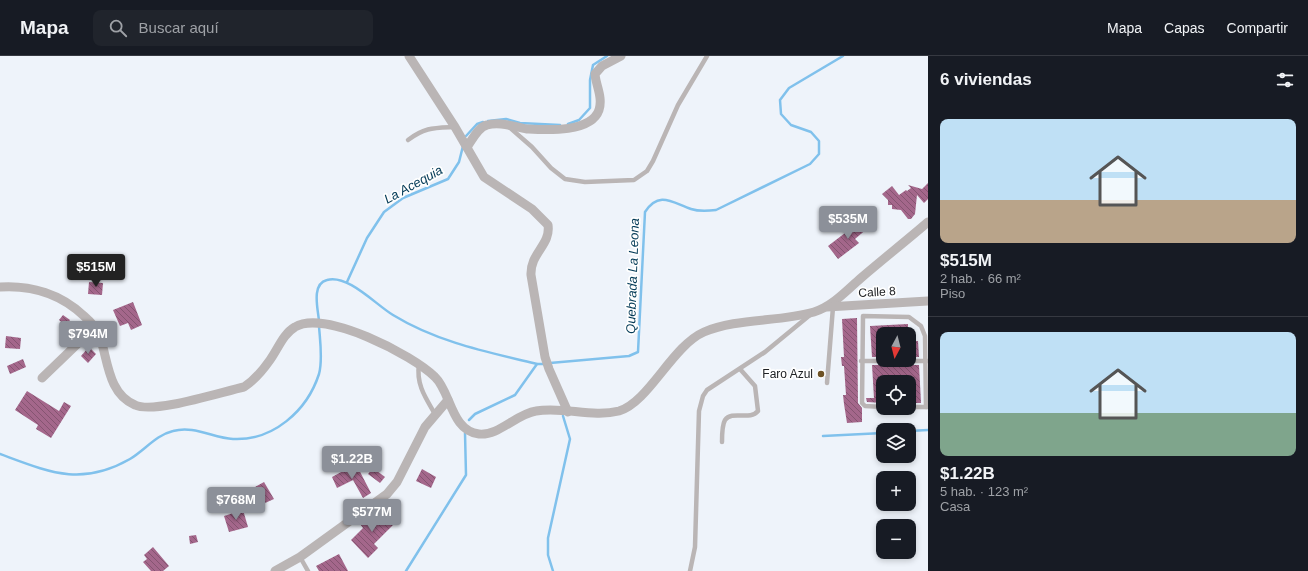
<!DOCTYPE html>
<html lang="es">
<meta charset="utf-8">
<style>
:root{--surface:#171b24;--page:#20242c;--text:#f1f3f6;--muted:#9ea1a6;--line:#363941;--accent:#8c9099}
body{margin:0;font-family:Arial,sans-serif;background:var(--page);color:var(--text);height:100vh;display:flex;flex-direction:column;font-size:15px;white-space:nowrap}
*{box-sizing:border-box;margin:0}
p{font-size:13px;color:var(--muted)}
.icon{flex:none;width:22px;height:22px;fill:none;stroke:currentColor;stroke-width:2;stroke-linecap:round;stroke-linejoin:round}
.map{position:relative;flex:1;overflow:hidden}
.details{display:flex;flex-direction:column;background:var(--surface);width:380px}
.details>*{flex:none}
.needle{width:26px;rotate:187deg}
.tools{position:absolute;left:876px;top:271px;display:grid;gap:8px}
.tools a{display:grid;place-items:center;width:40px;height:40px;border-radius:8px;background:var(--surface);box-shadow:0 2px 6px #0003;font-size:20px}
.price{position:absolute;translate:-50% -34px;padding:0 9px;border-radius:4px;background:var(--accent);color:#fff;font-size:13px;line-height:26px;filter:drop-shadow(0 1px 2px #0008)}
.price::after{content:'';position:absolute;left:50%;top:24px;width:12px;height:9px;margin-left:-6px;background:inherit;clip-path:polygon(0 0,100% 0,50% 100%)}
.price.current{background:#222;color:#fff}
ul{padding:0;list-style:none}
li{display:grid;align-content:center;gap:8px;height:212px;padding:0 12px}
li+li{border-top:1px solid var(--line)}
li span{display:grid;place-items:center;height:124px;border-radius:8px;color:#555}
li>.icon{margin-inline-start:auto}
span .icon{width:72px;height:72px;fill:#fffc;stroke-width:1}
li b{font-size:17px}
h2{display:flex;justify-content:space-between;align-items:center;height:48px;padding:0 12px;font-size:17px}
header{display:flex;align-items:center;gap:24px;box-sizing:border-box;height:56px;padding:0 20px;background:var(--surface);border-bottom:1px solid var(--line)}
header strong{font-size:19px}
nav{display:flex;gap:22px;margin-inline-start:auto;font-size:14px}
.search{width:280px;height:36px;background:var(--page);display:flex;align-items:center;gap:10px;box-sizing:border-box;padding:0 14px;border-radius:8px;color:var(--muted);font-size:15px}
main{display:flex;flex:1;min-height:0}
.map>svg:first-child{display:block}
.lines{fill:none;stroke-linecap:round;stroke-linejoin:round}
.stream{stroke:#80c1ec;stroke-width:2.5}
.building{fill:url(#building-back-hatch)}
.lane{stroke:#bab5b5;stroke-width:4.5}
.street{stroke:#bab5b5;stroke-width:9}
.poi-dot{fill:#6e5225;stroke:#fff;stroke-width:1.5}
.labels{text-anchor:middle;stroke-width:3.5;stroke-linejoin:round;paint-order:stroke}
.street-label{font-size:12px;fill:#202225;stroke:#fff}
.poi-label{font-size:12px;fill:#202225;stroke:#fff;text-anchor:end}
.water-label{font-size:13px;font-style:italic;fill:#043b57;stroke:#fff}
</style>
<header>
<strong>Mapa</strong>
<div class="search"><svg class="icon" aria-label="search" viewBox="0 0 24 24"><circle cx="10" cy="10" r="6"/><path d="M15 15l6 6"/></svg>Buscar aquí</div>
<nav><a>Mapa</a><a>Capas</a><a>Compartir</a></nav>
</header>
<main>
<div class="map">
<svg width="928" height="515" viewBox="0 0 928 515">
<defs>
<pattern id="building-back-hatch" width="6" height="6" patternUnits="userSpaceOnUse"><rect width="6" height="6" fill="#a4678b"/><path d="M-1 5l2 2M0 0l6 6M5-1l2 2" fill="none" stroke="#855471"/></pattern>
</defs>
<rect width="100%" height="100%" fill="#eef3fa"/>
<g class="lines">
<g class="stream">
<polyline points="488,65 506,63 520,67 560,69"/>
<polyline points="568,68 579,64 590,52 590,24 593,9 607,0"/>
<polyline points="466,80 477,68 483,66"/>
<polyline points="347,226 367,182 384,156 403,142 448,123 459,106 463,90"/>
<path d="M319,265C318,253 311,228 327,224C348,218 376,249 393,259C437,286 487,296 537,308H545"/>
<path d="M550,307L629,300L638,296L645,156C659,134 673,147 691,153C700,156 708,155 716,154L810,108L819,98V85L811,76L791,69L781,58L780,44L789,32L843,0"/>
<polyline points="469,364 475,358 515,339 537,308"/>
<polyline points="909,375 928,374"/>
<polyline points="823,380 883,377"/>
<path d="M0,398C49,416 81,431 130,403C145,394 156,379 173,375C194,369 213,382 233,383C273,385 307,355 319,318C323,304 320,285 319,270"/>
<polyline points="406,515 466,419 465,377"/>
<polyline points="553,515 548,499 548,482 570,383 563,360"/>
</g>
</g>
<g class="building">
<polygon points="928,127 928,143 924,147 917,139 915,158 911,163 908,163 901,154 892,153 892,149 888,149 888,144 882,138 892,130 899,139 906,134 907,135 911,132 908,129 922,133"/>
<polygon points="862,164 869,171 855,183 859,187 838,203 828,190"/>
<polygon points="89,226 103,227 102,239 88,238"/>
<polygon points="133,246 142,269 131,274 128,267 120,270 113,254"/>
<polygon points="63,259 70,264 66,270 59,264"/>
<polygon points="857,262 858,347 862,352 862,366 847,367 844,348 843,339 846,339 844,310 842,310 841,301 844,301 842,263"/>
<polygon points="908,268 908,278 883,278 883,301 872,301 870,270"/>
<polygon points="6,280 21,282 20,293 5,292"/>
<polygon points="909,285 918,285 919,301 909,301"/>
<polygon points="89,291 96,298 88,307 81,300"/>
<polygon points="23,303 26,311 10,318 7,310"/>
<polygon points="872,309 919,309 921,347 909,347 909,326 883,326 883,347 867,346 866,342 874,342"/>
<polygon points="27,335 59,355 64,346 71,350 51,382 36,373 38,369 15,354"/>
<polygon points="356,408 371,437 363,442 353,424 337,432 332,421"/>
<polygon points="373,412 385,421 380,427 368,418"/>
<polygon points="422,413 436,421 431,432 416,425"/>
<polygon points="264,426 274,443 265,447 261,438 259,439 255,431"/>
<polygon points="243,454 248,471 229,476 224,460"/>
<polygon points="375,454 381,460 384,457 394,468 374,488 378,492 368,502 351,484 363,472 360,468"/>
<polygon points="196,479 198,486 190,488 189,480"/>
<polygon points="153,491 169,510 163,515 151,515 143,506 147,503 144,499"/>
<polygon points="339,498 348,515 319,515 316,510"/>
</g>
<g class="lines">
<g class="lane">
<polyline points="509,71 532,91 551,112 565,123 585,126 634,124 647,115 653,105 678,49 707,0"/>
<path d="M408,84C425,71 434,72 455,71"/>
<polyline points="861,305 928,305"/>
<path d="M419,308C416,328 425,341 435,358"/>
<polyline points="827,327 833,251"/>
<polyline points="883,351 865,350 862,347 863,260 909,261 921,270 925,280 926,351"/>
<polyline points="909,351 928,351"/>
<path d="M722,386C722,380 722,369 725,364C732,354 750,365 758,355L755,330L740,313"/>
<polyline points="300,501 308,515"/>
<polyline points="690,515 695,491 699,355 703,340 707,334 765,296 810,259"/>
</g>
<g class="street">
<path d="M409,0L455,71L484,121L532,153L548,169C551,189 530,197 531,219L545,301L549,313L568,356"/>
<path d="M467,91C472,84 478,71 487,69C500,65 514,71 527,73C546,74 591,77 599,54C603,41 596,30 595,18L602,10L621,0"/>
<path d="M0,231C31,229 61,238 84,260C91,266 97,272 100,281C108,304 108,338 135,349C154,358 221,336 244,331C255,324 263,314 270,304C278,293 283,278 295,271C324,253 413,299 435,321C451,336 451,375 479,378C499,380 516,358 536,355C563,350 592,362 619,355C649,346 672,290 704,276C736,262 780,266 814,256C833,250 847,234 861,222C883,203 906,185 928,166"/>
<polyline points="827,251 928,245"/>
<polyline points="42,322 95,271"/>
<polyline points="275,515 300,501 387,438 397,426 425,371 448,344"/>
</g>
</g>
<circle class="poi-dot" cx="821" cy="318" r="4"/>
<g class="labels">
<g class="street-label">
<text transform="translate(877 236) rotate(-3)" y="4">Calle 8</text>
</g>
<g class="poi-label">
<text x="813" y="322">Faro Azul</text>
</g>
<g class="water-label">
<text transform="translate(413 128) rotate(-29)" y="5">La Acequia</text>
<text transform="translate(632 220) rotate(-88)" y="5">Quebrada La Leona</text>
</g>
</g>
</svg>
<div class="tools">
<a><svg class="needle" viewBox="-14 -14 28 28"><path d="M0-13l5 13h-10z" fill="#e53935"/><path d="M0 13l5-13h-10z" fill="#9ea1a6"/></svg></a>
<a><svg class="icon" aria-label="locate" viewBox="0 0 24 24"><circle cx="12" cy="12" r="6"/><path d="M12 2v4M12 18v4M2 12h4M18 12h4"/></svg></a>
<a><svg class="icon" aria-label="layers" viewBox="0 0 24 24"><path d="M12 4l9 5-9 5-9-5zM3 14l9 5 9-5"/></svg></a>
<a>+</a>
<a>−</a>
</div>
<b class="price" style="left:848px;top:184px">$535M</b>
<b class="price current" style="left:96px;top:232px">$515M</b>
<b class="price" style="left:88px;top:299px">$794M</b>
<b class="price" style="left:352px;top:424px">$1.22B</b>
<b class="price" style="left:236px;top:465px">$768M</b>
<b class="price" style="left:372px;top:477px">$577M</b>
</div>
<section class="details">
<h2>6 viviendas<svg class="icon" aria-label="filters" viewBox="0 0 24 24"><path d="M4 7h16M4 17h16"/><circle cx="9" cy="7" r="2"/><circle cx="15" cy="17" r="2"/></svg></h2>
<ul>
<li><span style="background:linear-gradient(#bfe0f5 65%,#b9a48a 0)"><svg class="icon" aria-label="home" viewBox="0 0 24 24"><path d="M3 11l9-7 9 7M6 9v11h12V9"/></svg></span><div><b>$515M</b><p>2 hab. · 66 m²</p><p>Piso</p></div></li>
<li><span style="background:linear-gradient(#bfe0f5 65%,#7fa58c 0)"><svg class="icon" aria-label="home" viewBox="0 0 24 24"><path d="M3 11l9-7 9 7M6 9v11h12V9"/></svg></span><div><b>$1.22B</b><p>5 hab. · 123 m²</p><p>Casa</p></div></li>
</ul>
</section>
</main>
